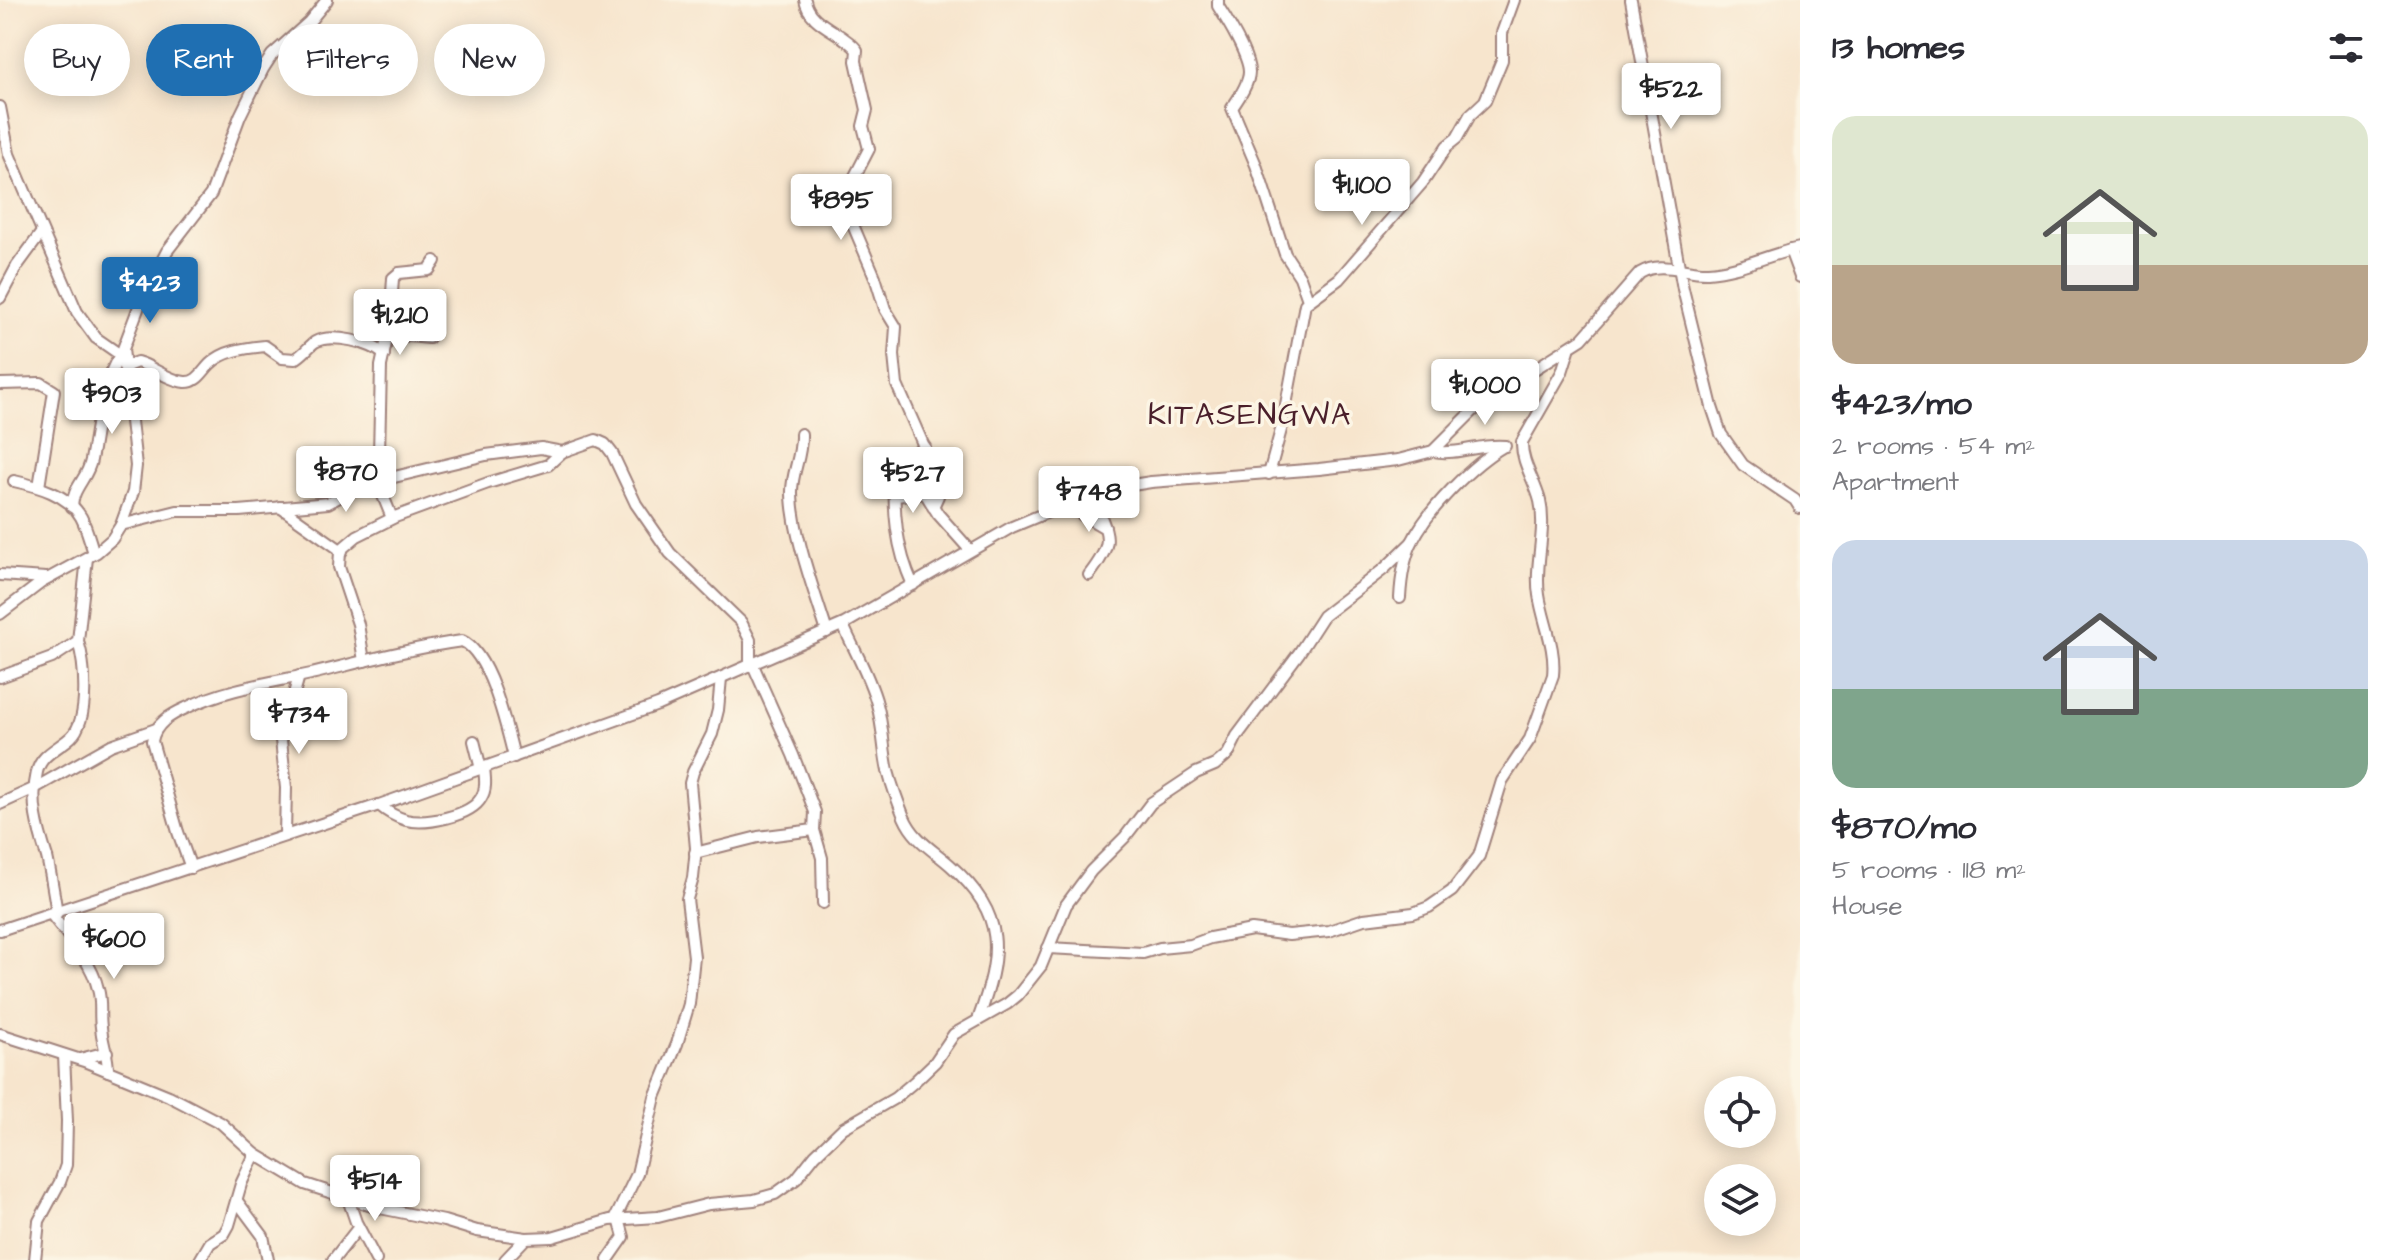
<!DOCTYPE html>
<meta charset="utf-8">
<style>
:root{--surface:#fff;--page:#f2f2f3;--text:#2b2b33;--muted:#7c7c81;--accent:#1f6fb2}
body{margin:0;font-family:"Architects Daughter",sans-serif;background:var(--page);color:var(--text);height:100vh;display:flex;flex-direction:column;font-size:30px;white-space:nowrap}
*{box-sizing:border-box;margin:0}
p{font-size:26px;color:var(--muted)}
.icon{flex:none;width:44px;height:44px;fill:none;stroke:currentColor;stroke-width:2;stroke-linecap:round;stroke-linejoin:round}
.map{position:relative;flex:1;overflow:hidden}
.details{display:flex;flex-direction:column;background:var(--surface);width:600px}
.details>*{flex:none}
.banner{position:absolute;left:24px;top:24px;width:760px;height:72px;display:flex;gap:16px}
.buttons{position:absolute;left:1704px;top:1076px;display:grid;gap:16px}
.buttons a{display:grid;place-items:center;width:72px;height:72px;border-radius:50%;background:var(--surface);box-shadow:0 4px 20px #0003;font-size:40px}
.price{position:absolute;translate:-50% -68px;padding:0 18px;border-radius:8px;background:#fff;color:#222;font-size:26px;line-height:52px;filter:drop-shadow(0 2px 4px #0008)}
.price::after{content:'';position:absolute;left:50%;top:48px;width:24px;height:18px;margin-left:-12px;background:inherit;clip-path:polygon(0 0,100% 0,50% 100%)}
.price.active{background:var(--accent);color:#fff}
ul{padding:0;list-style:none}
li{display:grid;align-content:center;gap:16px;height:424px;padding:0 32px}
li span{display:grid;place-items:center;height:248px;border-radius:24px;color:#555}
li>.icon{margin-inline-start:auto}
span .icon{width:144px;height:144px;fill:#fffc;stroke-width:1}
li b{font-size:34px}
h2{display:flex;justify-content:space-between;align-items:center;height:96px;padding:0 32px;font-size:34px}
.tag{padding:0 28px;border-radius:36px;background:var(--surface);box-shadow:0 4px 20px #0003;font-size:28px;line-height:72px}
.tag.active{background:var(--accent);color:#fff}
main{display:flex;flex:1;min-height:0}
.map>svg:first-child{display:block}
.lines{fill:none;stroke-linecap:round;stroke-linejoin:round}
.street-casing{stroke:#a0827c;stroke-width:14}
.street{stroke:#fff;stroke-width:10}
.labels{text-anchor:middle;stroke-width:7;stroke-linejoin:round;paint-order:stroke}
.quarter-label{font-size:30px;letter-spacing:2px;fill:#4a1f2b;stroke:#fcf5e5}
</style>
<main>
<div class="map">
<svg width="1800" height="1260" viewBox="0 0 1800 1260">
<rect width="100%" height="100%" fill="#fcf5e5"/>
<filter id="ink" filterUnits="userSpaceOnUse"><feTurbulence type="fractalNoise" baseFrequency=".0125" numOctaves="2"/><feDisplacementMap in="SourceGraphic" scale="16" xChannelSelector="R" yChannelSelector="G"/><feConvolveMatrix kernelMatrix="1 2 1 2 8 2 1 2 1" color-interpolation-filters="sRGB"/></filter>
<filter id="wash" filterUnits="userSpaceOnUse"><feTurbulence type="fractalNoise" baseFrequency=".006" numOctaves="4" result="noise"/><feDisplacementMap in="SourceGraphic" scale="32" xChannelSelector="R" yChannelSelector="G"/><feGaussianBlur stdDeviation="1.8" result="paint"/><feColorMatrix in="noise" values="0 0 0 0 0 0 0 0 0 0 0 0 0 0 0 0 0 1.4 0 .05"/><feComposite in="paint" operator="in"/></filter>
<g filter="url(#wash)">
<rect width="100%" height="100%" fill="#f7e5cd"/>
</g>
<g filter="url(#ink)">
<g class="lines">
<defs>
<g id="street">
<path d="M805,0C809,25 842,31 857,50L856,61L867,110L863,126L869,149L854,178L850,205L853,225L875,277L885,309L896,327L894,355L897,385L930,460L931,473L938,496L933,507"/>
<path d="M1218,0V6C1227,20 1249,56 1249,72C1249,84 1238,99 1232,108L1256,165L1285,254L1300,277L1308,300"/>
<polyline points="1631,0 1683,289 1712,407 1721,434 1743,465 1795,500 1800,508"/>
<polyline points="0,107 9,154 77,312 96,338 122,356"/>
<polyline points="1790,250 1800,277"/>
<polyline points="0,298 17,266 42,232"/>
<polyline points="388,334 429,338"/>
<path d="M124,367L137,362L143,364C155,369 171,381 185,382C197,383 202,372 210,364C224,350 247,348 265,346L282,358L295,359C303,355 308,347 315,342C330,333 373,342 384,355"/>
<polyline points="0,384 41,383 54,391 39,487"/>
<path d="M801,434C802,458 791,473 792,494C793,535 815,593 827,632"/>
<path d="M1433,451C1458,456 1480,443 1505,446"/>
<polyline points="1269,474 1282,426 1305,304 1339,279 1423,182 1447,146 1457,138 1470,115 1485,101 1502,60 1502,33 1514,0"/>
<polyline points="381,480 379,454 381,366 390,325 393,278 399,273 429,270 435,261"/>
<path d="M14,481C37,486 68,494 81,517C87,528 90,542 94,553"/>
<polyline points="377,481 392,518"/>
<polyline points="895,496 925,493 938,514 970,550"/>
<polyline points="1072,502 1081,514 1105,528"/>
<path d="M72,507C72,488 88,478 91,460C98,424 100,387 120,355"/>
<polyline points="280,507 342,551"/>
<polyline points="121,525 177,511 239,511 328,503 361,485 486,455 541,448 562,452"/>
<polyline points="0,575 46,578"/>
<path d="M1089,575C1118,538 1106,535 1093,495"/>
<path d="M913,585C896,548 893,511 895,471L906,459L925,447"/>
<path d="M1400,598C1401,579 1404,559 1412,542C1428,509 1473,464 1504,446"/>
<polyline points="0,614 42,582 97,552 112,539 121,525 133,492 136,466 123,349 141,301 167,251 211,194 240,116 263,69 272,55 309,22 327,0"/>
<path d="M843,625C854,650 870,677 877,704C883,725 883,749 888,771C892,786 898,802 904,817C914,840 932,849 950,865C1007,915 1002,954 978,1020"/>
<polyline points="364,661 358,624 339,567 340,552 344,547 357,536 395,517 488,483 548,465 562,452 596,440 605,444 612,453 636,504 670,553 741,622 750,640 750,666"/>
<polyline points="753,665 793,755 815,812 814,830 822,858 823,903"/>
<polyline points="0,677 52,658 78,641 87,558"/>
<polyline points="474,741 481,769"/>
<polyline points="0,804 35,788 111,745 156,729"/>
<path d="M379,805C387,812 396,817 406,820C425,825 471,816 481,798C487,789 485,778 484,768"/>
<polyline points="285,835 286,788 281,740 285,717 292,701 299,676"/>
<polyline points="695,853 758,837 814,830"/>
<path d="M191,868L178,832L152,741C155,724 170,715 186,708C224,689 269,683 311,674C361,662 411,648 462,641C490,653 507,729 514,757"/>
<path d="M57,913C54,894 51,875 47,857C38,829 30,802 37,772C41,754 58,749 71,737C90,719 85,664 78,641"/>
<path d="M51,914C68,936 92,962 98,989C102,1002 99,1014 101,1027C102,1042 108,1055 108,1071"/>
<path d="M0,930L379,805L658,705L844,624L1012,527L1072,502L1126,486L1151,482L1319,469L1398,460L1433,451L1481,403L1582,339L1640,273C1661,260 1685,273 1708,272C1740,270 1769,254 1800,248"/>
<path d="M1048,948L1143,953L1160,948L1191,945L1210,938L1252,930L1289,935L1329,931L1364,919L1413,913L1429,907L1452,891L1479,856L1502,781L1530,739L1553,675C1556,647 1543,622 1539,595C1534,564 1547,532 1540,501C1535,481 1521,462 1522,442L1562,372L1569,350"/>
<polyline points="0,1034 84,1061 169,1096 221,1123 255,1154 305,1184 375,1207 444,1221 477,1231 526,1238 552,1237 610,1220 658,1217 709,1204 754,1200 775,1194 796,1179 815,1155 843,1128 895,1098 914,1082 935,1062 954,1034 1007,1004 1018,995 1041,966 1066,905 1091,871 1125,837 1151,803 1196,773 1215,765 1228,754 1237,736 1299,653 1323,616 1384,569 1412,542"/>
<polyline points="80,1059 107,1052"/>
<polyline points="347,1196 356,1222 376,1260"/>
<polyline points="237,1201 263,1236 268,1260"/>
<polyline points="615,1219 637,1174 655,1097 677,1044 689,1004 694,957 687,899 693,878 696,848 690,783 693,772 712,734 718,710 721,678"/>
<polyline points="35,1260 39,1221 60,1182 66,1165 67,1121 64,1055"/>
<polyline points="200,1260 210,1243 224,1234 229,1225 241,1184 255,1154"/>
<polyline points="333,1260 358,1228"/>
<polyline points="505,1260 526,1238"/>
<polyline points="608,1260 624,1237 619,1219"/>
</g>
</defs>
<use href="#street" class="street-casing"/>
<use href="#street" class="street"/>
</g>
</g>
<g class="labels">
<g class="quarter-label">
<text x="1250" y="424">KITASENGWA</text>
</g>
</g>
</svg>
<div class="buttons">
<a><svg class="icon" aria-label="locate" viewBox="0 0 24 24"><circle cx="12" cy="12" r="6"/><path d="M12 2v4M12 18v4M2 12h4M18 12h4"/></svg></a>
<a><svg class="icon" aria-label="layers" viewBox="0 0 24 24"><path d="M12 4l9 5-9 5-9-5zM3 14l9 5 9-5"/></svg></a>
</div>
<b class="price" style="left:1671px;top:131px">$522</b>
<b class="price" style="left:1362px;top:227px">$1,100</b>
<b class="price" style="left:841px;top:242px">$895</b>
<b class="price active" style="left:150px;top:325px">$423</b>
<b class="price" style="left:400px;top:357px">$1,210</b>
<b class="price" style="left:1485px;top:427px">$1,000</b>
<b class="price" style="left:112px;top:436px">$903</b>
<b class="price" style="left:346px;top:514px">$870</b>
<b class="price" style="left:913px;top:515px">$527</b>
<b class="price" style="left:1089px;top:534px">$748</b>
<b class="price" style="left:299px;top:756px">$734</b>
<b class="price" style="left:114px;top:981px">$600</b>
<b class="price" style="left:375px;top:1223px">$514</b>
<div class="banner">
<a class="tag">Buy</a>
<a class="tag active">Rent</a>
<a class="tag">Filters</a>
<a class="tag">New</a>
</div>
</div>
<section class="details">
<h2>13 homes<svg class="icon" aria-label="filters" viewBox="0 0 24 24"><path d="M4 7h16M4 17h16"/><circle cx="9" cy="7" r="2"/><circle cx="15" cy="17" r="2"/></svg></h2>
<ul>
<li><span style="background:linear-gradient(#dfe7d0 60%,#b9a48a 0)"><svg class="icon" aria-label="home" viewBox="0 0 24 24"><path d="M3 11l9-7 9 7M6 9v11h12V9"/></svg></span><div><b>$423/mo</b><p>2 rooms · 54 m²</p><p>Apartment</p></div></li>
<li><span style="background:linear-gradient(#c9d6e8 60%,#7fa58c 0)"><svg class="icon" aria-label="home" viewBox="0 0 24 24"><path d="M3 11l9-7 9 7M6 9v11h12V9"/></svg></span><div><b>$870/mo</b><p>5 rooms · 118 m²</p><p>House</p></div></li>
</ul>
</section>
</main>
